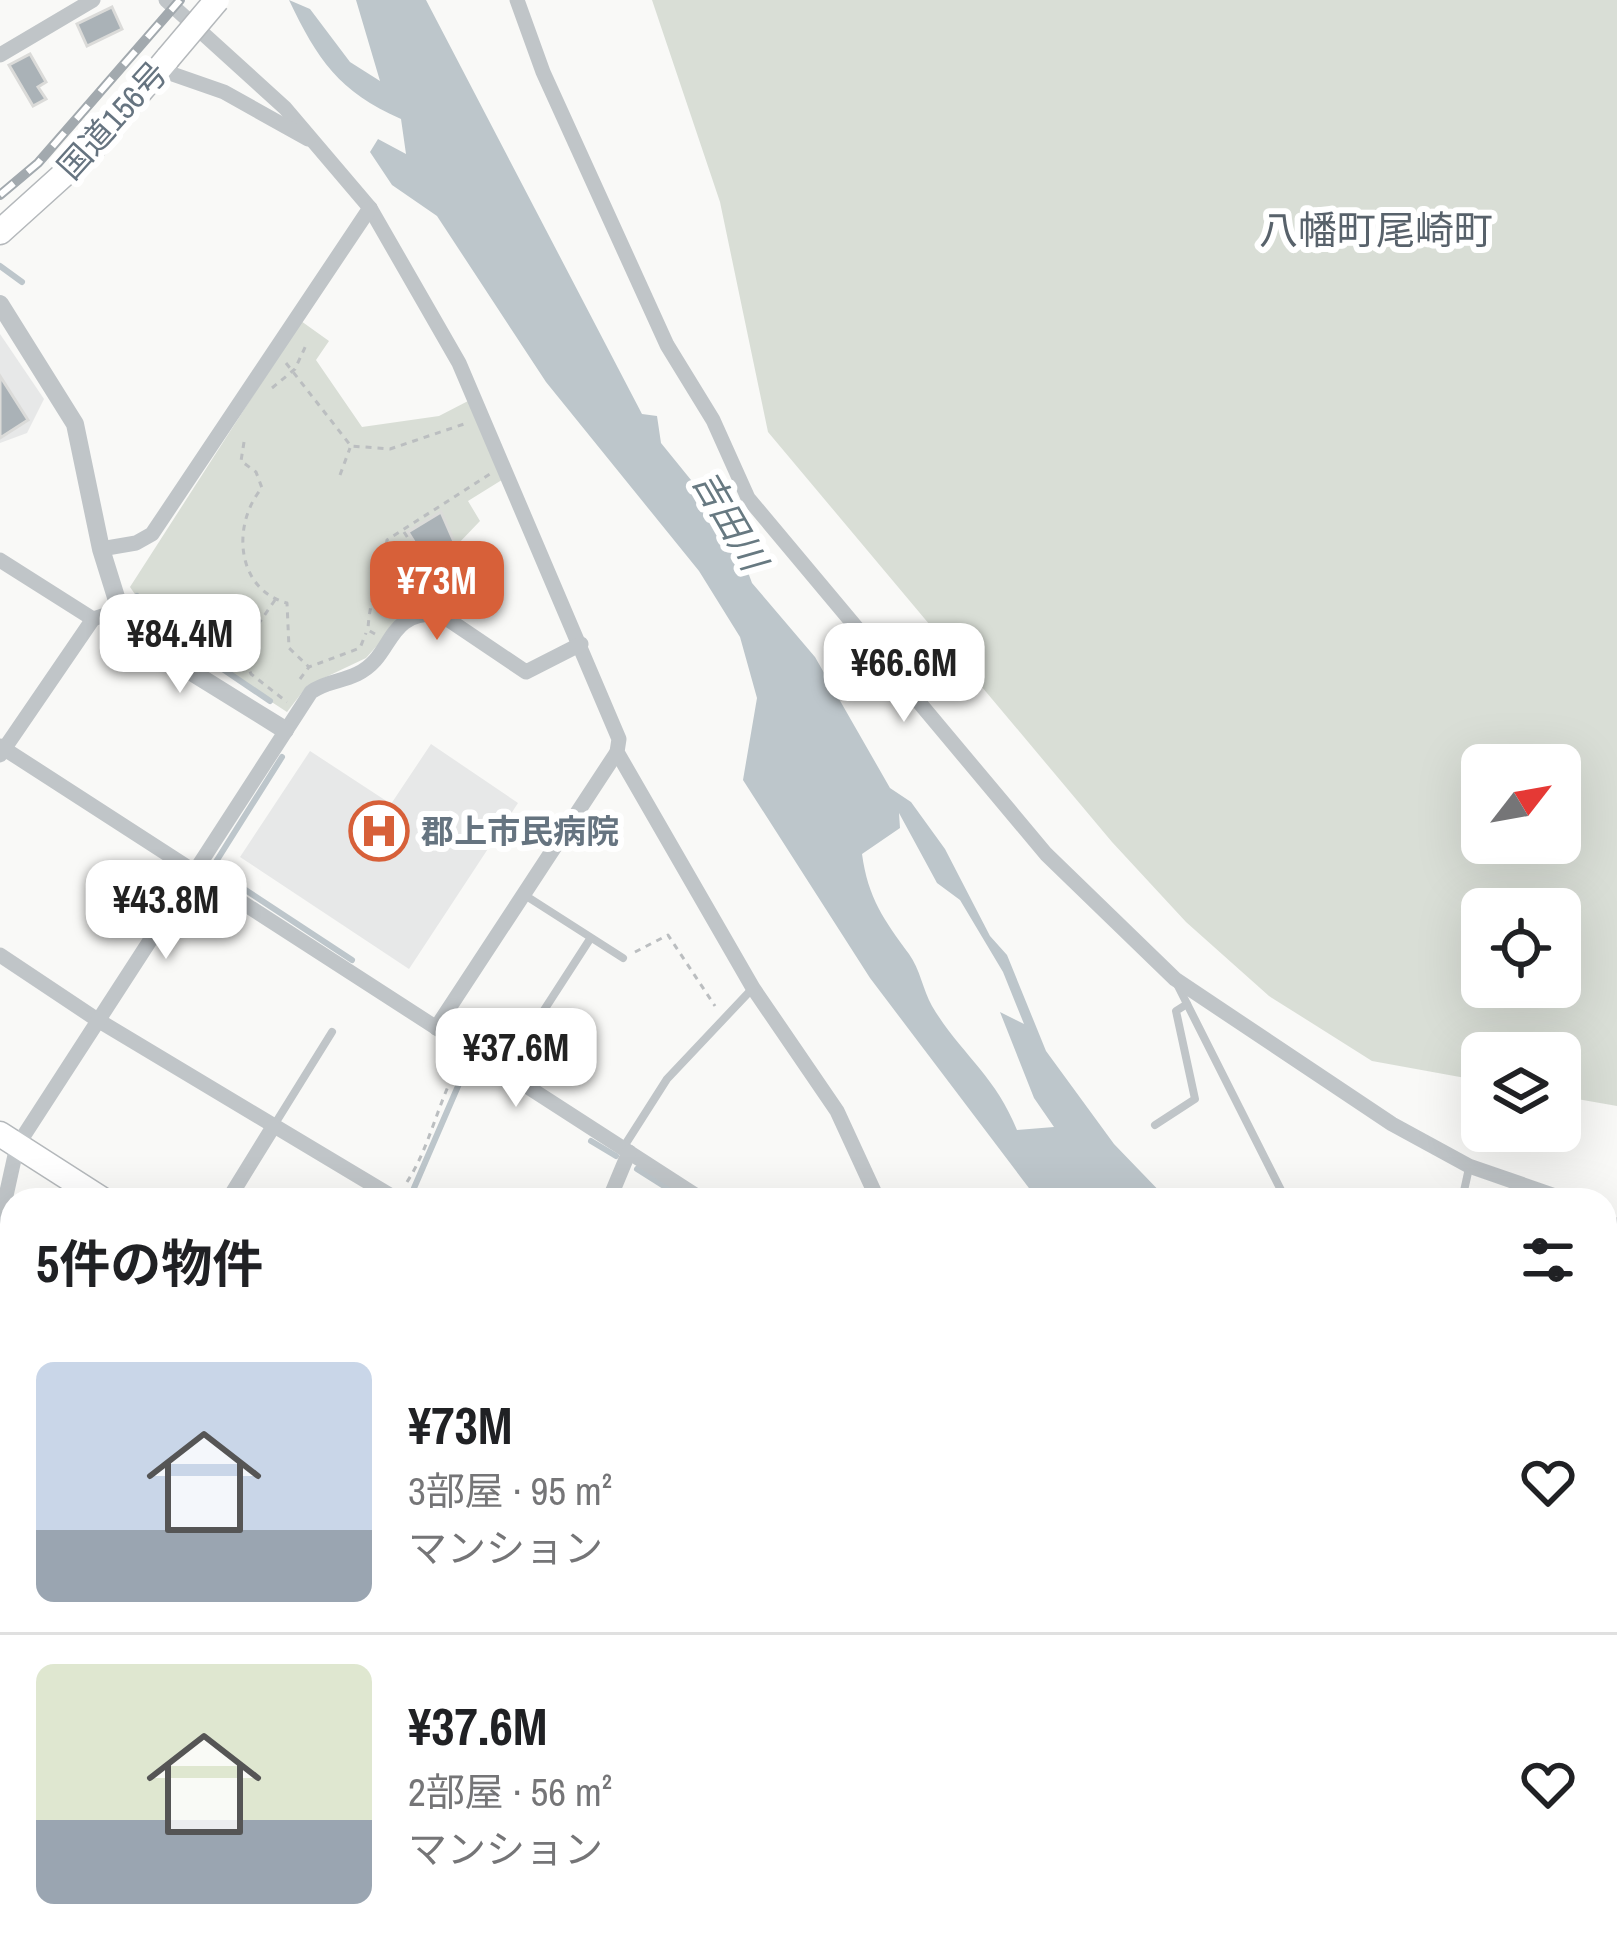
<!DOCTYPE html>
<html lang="ja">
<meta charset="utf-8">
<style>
:root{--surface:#fff;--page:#f6f6f6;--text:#202124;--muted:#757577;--line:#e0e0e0;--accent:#d76039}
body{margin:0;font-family:"Archivo Narrow","Noto Sans JP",sans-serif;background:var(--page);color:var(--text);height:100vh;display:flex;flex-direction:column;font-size:45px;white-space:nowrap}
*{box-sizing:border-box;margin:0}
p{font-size:39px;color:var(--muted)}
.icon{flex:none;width:66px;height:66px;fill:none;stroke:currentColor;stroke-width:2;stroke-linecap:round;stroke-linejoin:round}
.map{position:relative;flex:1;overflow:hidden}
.side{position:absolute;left:0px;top:1188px;width:1617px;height:768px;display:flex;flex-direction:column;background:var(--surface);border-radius:36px 36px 0 0;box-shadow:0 12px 48px #0002}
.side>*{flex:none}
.needle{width:78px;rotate:59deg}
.tools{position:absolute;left:1461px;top:744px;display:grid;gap:24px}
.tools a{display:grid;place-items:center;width:120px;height:120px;border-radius:18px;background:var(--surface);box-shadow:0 12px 48px #0002;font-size:60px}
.price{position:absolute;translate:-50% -102px;padding:0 27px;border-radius:24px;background:#fff;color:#222;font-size:39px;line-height:78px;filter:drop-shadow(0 3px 6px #0008)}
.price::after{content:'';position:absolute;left:50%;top:72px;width:36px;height:27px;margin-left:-18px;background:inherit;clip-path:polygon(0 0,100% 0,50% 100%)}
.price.selected{background:var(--accent);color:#fff}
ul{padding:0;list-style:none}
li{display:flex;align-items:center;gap:36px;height:300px;padding:0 36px}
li+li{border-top:3px solid var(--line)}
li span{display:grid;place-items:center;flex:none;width:336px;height:240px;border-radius:18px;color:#555}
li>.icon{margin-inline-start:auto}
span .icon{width:144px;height:144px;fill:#fffc;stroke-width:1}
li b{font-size:51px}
h2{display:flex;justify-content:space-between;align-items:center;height:144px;padding:0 36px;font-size:51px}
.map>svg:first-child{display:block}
.built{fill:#e7e8e8}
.green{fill:#d9ded6;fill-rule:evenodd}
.water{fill:#bdc6cb;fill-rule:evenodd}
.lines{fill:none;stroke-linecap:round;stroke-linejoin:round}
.stream{stroke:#bdc6cb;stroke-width:6}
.river{stroke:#bdc6cb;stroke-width:33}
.building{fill:#aab2b7;stroke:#dbdbd9;stroke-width:3}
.secondary-casing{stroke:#b5babf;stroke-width:24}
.trunk-casing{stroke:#b4b8bb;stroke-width:27}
.path{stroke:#bbbec0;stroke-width:3;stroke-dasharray:6 6;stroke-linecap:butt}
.service{stroke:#c0c5c8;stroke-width:8}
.minor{stroke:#c0c5c8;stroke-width:15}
.tertiary{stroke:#c0c5c8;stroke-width:18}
.secondary{stroke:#fff;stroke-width:21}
.trunk{stroke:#fff;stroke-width:24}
.rail-casing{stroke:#a2a9ae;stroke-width:10}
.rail{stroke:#fff;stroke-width:6;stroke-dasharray:18;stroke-linecap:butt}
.trunk-bridge-casing{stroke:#b4b8bb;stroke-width:27;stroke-linecap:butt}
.trunk-bridge{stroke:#fff;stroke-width:24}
.labels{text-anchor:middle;stroke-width:12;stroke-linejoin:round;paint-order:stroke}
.street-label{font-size:33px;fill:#667480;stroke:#fff}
.poi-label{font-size:33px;font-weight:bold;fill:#667480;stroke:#fff;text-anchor:start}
.water-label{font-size:36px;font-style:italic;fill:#677981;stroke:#fff}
.quarter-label{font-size:39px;fill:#58626b;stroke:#fff}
</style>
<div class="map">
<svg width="1617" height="1956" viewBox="0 0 1617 1956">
<rect width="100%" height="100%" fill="#f9f9f7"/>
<g class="built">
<polygon points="0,334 44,399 27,433 0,443"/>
<polygon points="431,744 518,803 409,969 240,857 310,751 391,804"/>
</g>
<g class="green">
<path d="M652,0H1617V1106L1560,1096V1053H1482V1081L1372,1061L1269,996L1186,922L1112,842L768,432L720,202ZM1560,765V843H1482V765ZM1560,909V987H1482V909Z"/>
<polygon points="301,321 329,341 316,360 362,427 439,416 470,400 505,478 468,501 480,521 457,545 470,549 475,591 456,620 431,607 407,612 366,658 307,686 287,712 158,628 130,587"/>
<polygon points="0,1309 12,1313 12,1936 0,1954"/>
<polygon points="214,1944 712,1944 717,1956 208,1956"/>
</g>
<path class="water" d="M289,0L310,9L350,62L380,81L356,0H426L642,414L657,416L661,443L704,496L730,550L742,556L752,583L815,657L890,788L911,802L945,849L990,936L1007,955L1046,1051L1114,1144L1168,1200H1038L870,978L743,780L757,698L740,637L699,571L546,382L437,216L392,185L370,152L378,139L406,154L401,119C339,92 317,59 289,0ZM899,813L937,883L960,900L1003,972L1024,1024L1000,1012L1034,1098L1054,1127L1017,1130C995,1075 960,1053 932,1006C923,990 920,969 909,954C884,920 868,898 862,854L900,828Z"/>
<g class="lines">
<g class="stream">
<polyline points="0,266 22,282"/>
<polyline points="137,596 174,636 270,701"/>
<polyline points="282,757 212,868 352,960"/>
<polyline points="591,1141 616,1156"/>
<polyline points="637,1169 686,1200"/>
<polyline points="414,1188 468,1063"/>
<polyline points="91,1956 110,1944"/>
</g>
<polyline class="river" points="1605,1375 1617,1367"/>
</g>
<g class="building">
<polygon points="112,7 122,29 87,46 77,24"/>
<polygon points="30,54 46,82 38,87 46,99 33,106 9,65"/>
<polygon points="0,376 28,420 0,438"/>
<polygon points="441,512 462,560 411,592 429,566 408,532"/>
</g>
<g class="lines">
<defs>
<g id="secondary">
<polyline points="1605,1867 1617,1848"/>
<polyline points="1549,1956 1557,1944"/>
</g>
<g id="trunk">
<polyline points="0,232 92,149 168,58"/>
<polyline points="0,1134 103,1200"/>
<polyline points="790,1944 798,1956"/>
</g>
</defs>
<use href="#secondary" class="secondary-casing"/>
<use href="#trunk" class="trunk-casing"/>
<g class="path">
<polyline points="286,363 351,446 390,449 464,424"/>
<polyline points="272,388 295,369 307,343"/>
<path d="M244,442L241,461L256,472L262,488C232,523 235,589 287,603L289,648L309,667"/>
<polyline points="340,475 350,448"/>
<polyline points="404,532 434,578 452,592 448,599"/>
<polyline points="275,600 241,649 251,674 287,702"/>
<path d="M375,634L368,630C369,599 382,571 387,540L490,474"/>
<polyline points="300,679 309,667 360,648 366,633"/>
<polyline points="635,952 668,935 715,1006"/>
<path d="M407,1182C431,1145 438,1100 461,1060"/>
<polyline points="1605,1288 1617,1263"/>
<polyline points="1605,1340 1617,1335"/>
<polyline points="1605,1400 1617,1394"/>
<polyline points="84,1944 90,1956"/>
</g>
<g class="service">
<polyline points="523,894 623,958"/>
<polyline points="1178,986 1286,1200"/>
<polyline points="504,1072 590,939"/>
<polyline points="1155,1125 1195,1099 1176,1011 1187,1004"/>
<polyline points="273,1127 332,1032"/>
<polyline points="623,1148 667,1079 752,989"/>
<polyline points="1462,1200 1469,1168"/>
<polyline points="1222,1956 1229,1944"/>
<polyline points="1298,1956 1306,1944"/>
<polyline points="1380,1956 1388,1944"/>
</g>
<g class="minor">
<polyline points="166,0 285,108 370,208 459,363 619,739 617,752 753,988 837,1111 878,1200"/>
<polyline points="517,0 543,72 667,345 713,420 748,498 1046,854 1175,979 1392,1124 1469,1166 1567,1200"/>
<polyline points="0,55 93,0"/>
<polyline points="158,69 224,92 308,139"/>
<polyline points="101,549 136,543 152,534 370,208"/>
<polyline points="0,560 93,619"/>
<polyline points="0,746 703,1200"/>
<polyline points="0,755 93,619 120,610"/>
<polyline points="0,955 96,1019 398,1200"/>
<polyline points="436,1028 617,752"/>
<polyline points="228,1200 273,1127"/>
<polyline points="609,1200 629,1152"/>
<polyline points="1605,1220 1617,1226"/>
<path d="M0,1223L17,1146L311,692C326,681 341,682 357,674C395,656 384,611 440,614L526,672L581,644"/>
<polyline points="0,1247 12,1250"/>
<polyline points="1605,1829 1617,1837"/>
<polyline points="854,1944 868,1956"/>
<polyline points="1134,1944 1153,1956"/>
<polyline points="821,1956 830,1944"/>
<polyline points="1095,1956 1102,1944"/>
</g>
<polyline class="tertiary" points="0,304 75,424 101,549 120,610 169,658 285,730"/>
<use href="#secondary" class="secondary"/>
<use href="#trunk" class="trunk"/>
<defs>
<polyline id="rail" points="0,195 38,163 180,0"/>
</defs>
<use href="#rail" class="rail-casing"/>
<use href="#rail" class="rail"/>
<defs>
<polyline id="trunk-bridge" points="168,58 217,0"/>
</defs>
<use href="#trunk-bridge" class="trunk-bridge-casing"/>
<use href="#trunk-bridge" class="trunk-bridge"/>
</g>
<defs>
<symbol id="hospital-ring" viewBox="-11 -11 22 22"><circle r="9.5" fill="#fff" stroke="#d76039" stroke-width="1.5"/><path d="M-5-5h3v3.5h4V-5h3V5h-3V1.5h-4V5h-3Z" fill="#d76039"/></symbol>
</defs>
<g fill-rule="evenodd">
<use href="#hospital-ring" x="346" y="798" width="66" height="66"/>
</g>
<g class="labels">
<g class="street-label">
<text transform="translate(112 120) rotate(-48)" y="12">国道156号</text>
</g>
<g class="poi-label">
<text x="421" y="843">郡上市民病院</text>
</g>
<g class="water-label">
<text transform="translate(730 520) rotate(60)" y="13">吉田川</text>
</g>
<g class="quarter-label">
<text x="1376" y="244">八幡町尾崎町</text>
</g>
</g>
</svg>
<div class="tools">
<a><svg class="needle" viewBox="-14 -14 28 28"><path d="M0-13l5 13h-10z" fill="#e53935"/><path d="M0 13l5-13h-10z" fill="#757577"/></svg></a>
<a><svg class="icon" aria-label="locate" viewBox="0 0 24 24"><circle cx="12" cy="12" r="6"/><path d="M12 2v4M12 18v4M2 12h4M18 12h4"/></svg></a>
<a><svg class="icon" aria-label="layers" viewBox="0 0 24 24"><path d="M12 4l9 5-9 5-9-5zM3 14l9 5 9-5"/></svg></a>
</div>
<b class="price selected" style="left:437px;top:643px">¥73M</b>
<b class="price" style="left:180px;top:696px">¥84.4M</b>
<b class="price" style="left:904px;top:725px">¥66.6M</b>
<b class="price" style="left:166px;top:962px">¥43.8M</b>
<b class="price" style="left:516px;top:1110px">¥37.6M</b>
<section class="side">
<h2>5件の物件<svg class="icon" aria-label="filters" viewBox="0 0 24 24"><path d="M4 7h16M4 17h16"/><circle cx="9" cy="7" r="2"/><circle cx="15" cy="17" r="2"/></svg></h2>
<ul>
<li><span style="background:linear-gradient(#c9d6e8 70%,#9aa5b1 0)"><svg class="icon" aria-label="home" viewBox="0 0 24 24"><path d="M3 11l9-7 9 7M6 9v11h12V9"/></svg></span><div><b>¥73M</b><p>3部屋 · 95 m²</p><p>マンション</p></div><svg class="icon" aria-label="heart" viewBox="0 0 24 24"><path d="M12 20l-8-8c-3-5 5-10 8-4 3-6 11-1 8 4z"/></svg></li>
<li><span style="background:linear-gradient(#dfe7d0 65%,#9aa5b1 0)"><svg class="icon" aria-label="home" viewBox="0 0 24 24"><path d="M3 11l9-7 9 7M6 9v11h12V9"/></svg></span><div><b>¥37.6M</b><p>2部屋 · 56 m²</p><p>マンション</p></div><svg class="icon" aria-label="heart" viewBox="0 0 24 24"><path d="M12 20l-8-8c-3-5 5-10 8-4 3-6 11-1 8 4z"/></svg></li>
</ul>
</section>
</div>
